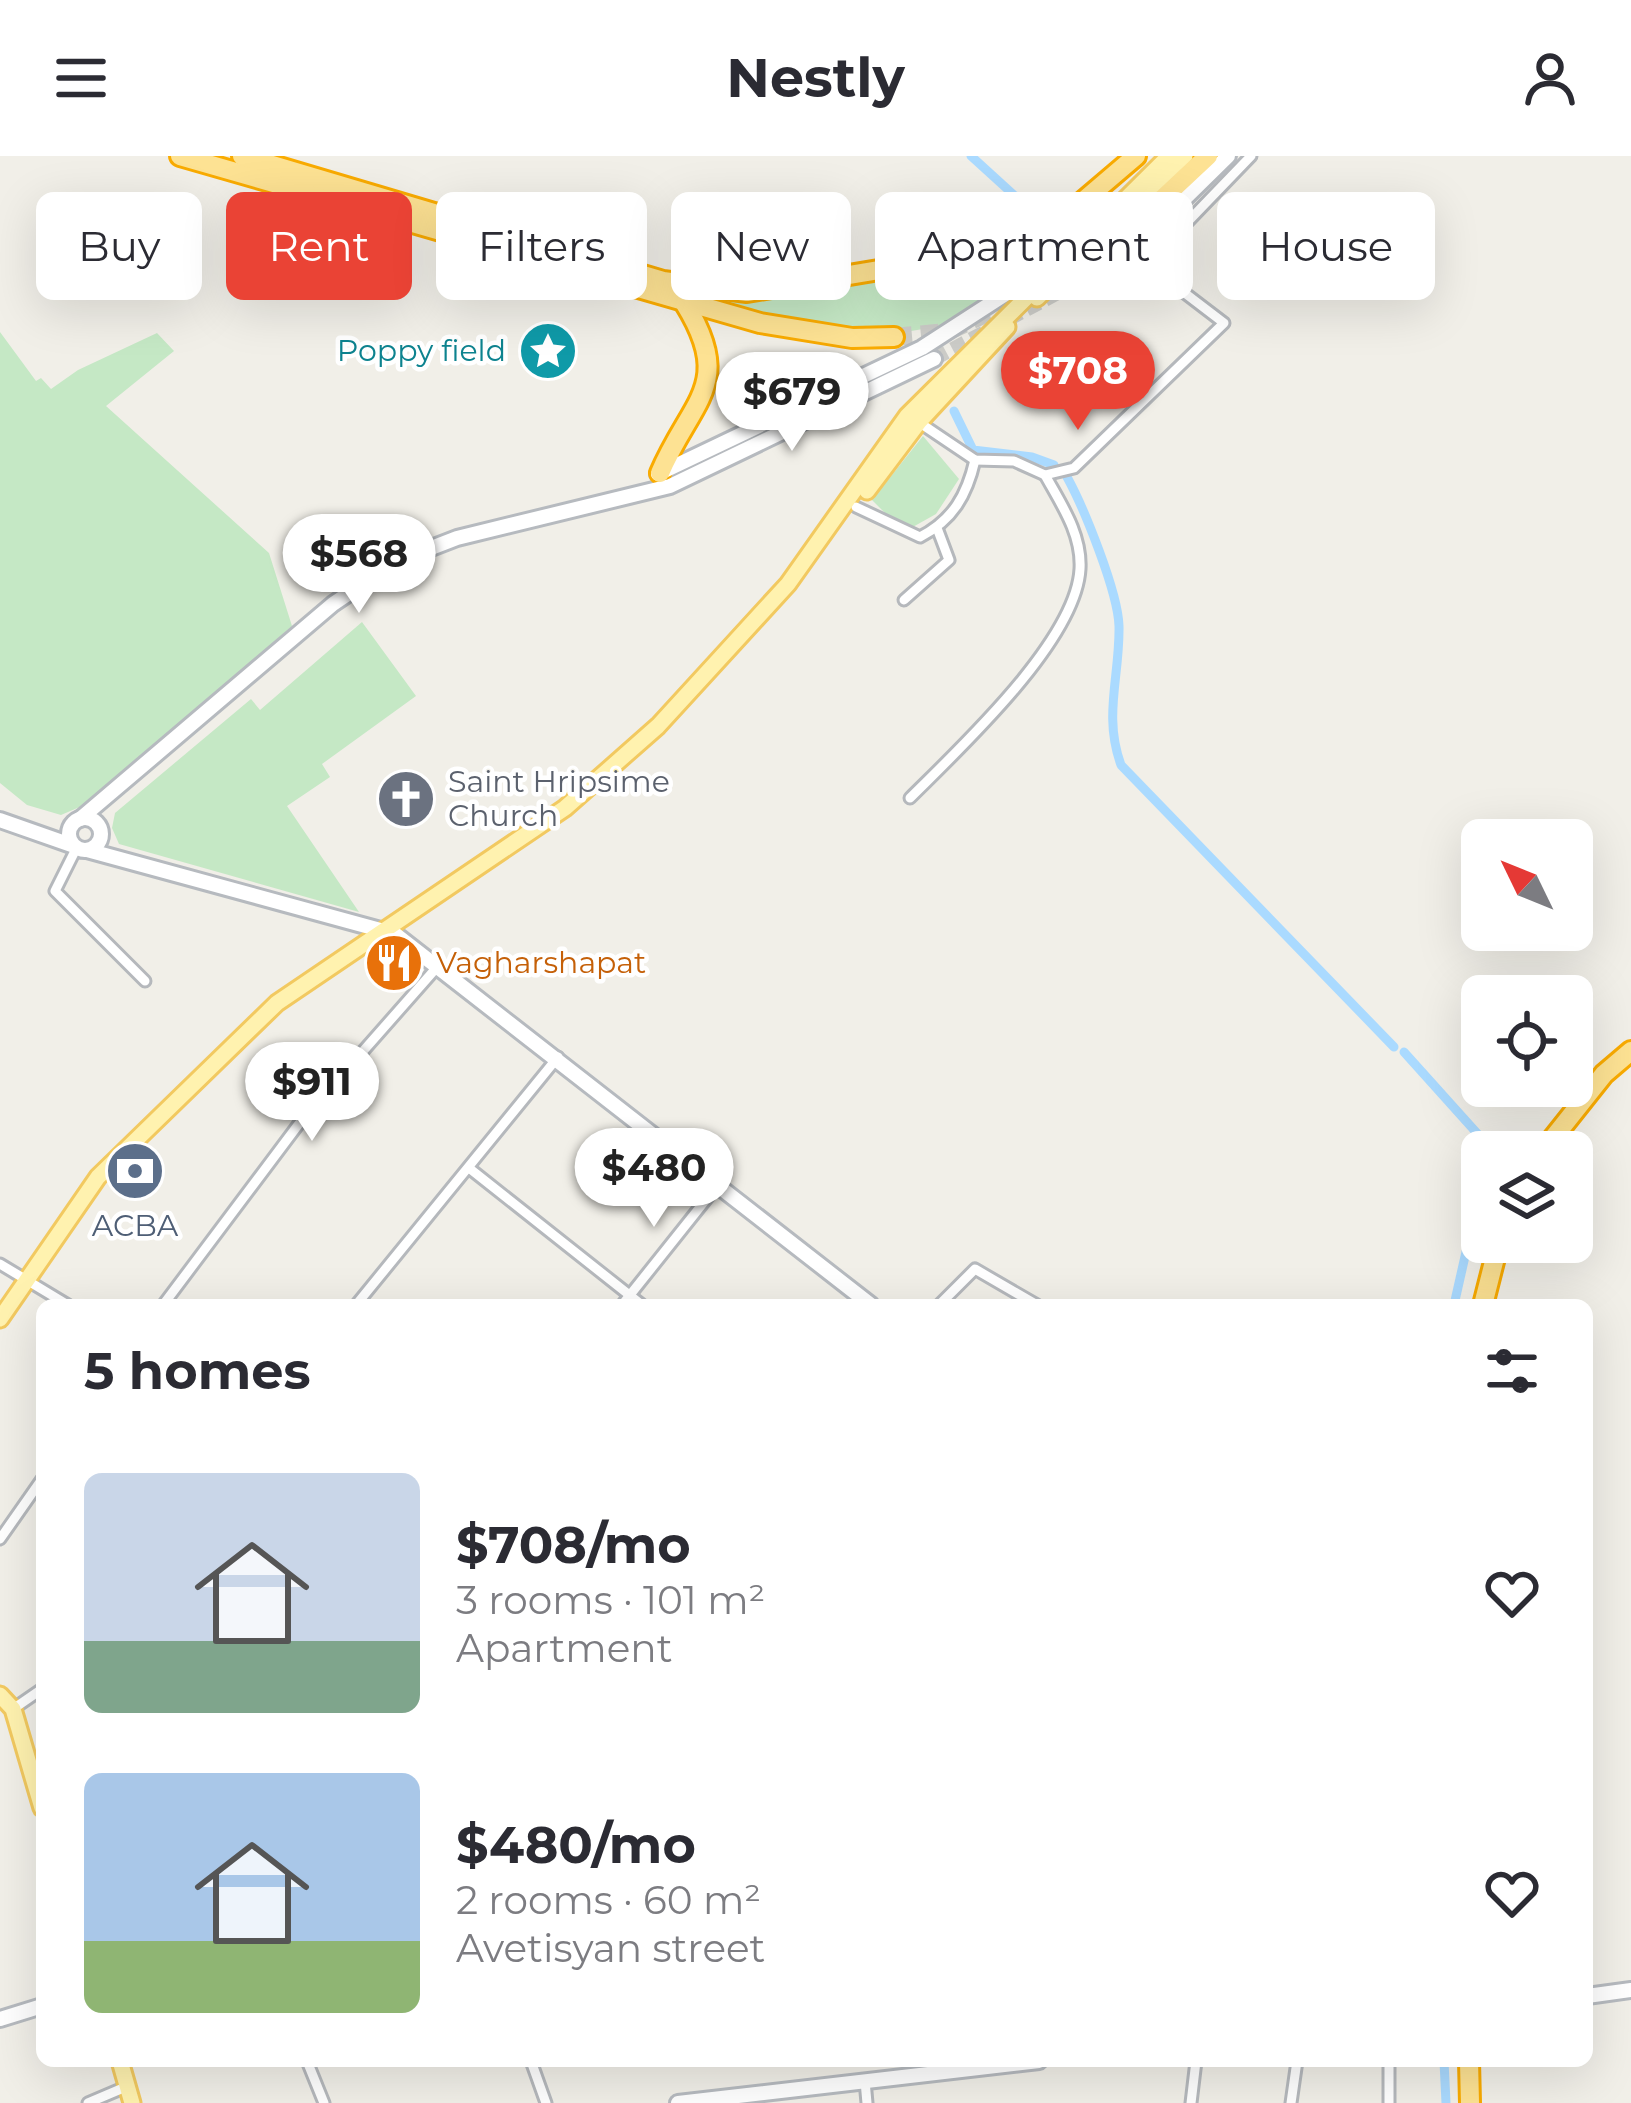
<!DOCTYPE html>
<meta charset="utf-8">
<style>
:root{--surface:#fff;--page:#f7f7f7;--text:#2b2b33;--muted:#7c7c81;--accent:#ea4335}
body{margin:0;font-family:Montserrat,sans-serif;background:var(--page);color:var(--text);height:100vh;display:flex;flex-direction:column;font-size:45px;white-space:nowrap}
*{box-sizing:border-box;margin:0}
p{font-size:39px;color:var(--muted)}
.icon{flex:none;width:66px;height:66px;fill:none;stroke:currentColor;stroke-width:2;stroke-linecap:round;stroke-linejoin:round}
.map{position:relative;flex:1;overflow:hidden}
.details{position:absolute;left:36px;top:1143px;width:1557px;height:768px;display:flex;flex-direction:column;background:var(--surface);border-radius:18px;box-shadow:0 12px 48px #0002}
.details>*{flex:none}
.guide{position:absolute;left:36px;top:36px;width:1560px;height:108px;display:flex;gap:24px}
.needle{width:78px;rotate:313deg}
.fabs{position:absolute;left:1461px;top:663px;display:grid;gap:24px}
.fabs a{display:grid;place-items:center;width:132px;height:132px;border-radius:18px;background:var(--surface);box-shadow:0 12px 48px #0002;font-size:60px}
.price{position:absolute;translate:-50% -102px;padding:0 27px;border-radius:42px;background:#fff;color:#222;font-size:39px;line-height:78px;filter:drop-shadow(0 3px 6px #0008)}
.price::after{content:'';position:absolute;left:50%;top:72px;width:36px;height:27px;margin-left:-18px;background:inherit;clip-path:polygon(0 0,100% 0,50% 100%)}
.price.selected{background:var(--accent);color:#fff}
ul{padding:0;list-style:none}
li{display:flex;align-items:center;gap:36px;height:300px;padding:0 48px}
li span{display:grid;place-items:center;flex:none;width:336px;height:240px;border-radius:18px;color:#555}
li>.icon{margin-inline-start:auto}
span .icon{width:144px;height:144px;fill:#fffc;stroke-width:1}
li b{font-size:51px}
h2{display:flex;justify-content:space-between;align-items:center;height:144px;padding:0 48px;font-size:51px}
.pill{padding:0 42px;border-radius:18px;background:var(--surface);box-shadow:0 12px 48px #0002;font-size:42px;line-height:108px}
.pill.selected{background:var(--accent);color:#fff}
header{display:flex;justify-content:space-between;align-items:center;height:156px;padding:0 48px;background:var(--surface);font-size:54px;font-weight:700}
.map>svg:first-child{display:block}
.green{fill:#c5e8c5}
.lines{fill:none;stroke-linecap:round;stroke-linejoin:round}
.canal{stroke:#aadaff;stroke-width:9}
.secondary-tunnel{stroke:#ccccc8;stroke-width:14;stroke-dasharray:14 7;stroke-linecap:butt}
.highway-tunnel{stroke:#ccccc8;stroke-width:18;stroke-dasharray:18 9;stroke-linecap:butt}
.street-casing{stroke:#b5b8bc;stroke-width:15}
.secondary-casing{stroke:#b6babf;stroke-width:20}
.primary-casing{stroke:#f2c960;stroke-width:21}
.highway-casing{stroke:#f9ab00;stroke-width:24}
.street{stroke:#fff;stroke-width:9}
.secondary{stroke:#fff;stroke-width:14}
.primary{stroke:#fff2af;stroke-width:15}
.highway{stroke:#fde293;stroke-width:18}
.labels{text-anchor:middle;stroke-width:9;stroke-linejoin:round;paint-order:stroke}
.culture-label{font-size:30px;fill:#0d838f;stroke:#fff;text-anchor:end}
.worship-label{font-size:30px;fill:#5b616d;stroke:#fff;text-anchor:start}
.food-label{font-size:30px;fill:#c56008;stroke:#fff;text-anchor:start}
.service-label{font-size:30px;fill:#4e5e75;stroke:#fff}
</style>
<header><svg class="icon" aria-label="menu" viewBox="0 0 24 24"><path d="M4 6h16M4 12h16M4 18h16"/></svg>Nestly<svg class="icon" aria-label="person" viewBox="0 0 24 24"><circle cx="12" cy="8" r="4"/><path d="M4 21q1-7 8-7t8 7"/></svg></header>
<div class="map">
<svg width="1631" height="1947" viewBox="0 0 1631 1947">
<rect width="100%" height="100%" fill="#f1efe8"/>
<g class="green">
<polygon points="199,0 220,0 676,133 791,139 973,111 1021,96 1025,124 980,154 935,171 899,177 789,167"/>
<polygon points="0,176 36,225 41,222 51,233 78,214 157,177 174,195 106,250 269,397 292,470 96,644 61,659 27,649 0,627"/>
<polygon points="923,280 959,323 936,358 911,372 892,364 872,344"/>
<polygon points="362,466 416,540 322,608 330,621 287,650 359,756 119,688 112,672 115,657 251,543 260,554"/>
</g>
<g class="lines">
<g class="canal">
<polyline points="971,0 1037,60"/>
<polyline points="954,255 973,294 1032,301 1054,309"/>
<path d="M1067,321C1084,352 1118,436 1119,470C1120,520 1103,560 1121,609L1394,891"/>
<polyline points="1404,896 1484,985 1484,996"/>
<polyline points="1454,1149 1480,1034"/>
<polyline points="1444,1905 1446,1947"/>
</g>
<polyline class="secondary-tunnel" points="934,203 1084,123"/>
<g class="highway-tunnel">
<polyline points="1088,99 1161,44"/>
<polyline points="894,181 947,176 1030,137"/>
</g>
<defs>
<g id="street">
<polyline points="917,265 975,304 1014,305 1045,319 1074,312 1224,167 1152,112 1150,105 1251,0"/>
<path d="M856,351L920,381C953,364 967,339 975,304"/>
<polyline points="904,444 949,404 937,372"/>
<path d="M910,642C959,593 1076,485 1080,413C1082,378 1061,348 1045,319"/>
<polyline points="77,691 55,735 145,825"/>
<polyline points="469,1012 642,1149"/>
<polyline points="0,1108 68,1149"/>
<polyline points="163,1149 298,969 438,810"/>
<polyline points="356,1149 558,901"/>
<polyline points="622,1149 720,1026"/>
<polyline points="939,1149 975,1113 1037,1149"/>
<polyline points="0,1383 42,1323"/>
<polyline points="13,1553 42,1533"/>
<polyline points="307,1905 324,1947"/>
<polyline points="531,1905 546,1947"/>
<polyline points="865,1925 867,1947"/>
<polyline points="88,1947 128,1930"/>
<polyline points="1191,1947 1196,1905"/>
<polyline points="1291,1947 1297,1905"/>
<polyline points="1389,1947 1389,1905"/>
</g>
<g id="secondary">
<polyline points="1084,123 1174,53 1228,0"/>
<polyline points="658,318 922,192 1055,106"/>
<circle cx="85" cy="678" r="16"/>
<polyline points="80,663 333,448 395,406 457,382 670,330 934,203"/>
<polyline points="0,664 74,690"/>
<polyline points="87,694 395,778 871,1149"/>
<polyline points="1587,1840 1631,1834"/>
<polyline points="0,1863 42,1850"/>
<polyline points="678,1947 1039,1905"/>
</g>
<g id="primary">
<polyline points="1037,142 1185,0"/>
<polyline points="867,335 919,266 1007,171"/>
<polyline points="0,1163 98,1021 277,847 565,652 658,570 788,428 907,260 1169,0"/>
<polyline points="0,1539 13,1553 42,1652"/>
<polyline points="120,1905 132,1947"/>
</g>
<g id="highway">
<polyline points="180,0 760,167 852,182 894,181"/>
<polyline points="242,0 663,125 747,136 987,96 1075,52 1136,0"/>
<polyline points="1161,44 1208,0"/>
<path d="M660,317C691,244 735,229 685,148"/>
<polyline points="1542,996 1604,918 1631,895"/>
<polyline points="1483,1149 1499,1086"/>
<polyline points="1469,1905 1470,1947"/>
</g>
</defs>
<use href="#street" class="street-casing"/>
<use href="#secondary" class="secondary-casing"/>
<use href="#primary" class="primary-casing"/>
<use href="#highway" class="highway-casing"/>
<use href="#street" class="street"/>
<use href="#secondary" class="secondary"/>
<use href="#primary" class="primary"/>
<use href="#highway" class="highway"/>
</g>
<defs>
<symbol id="sight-disc" viewBox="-11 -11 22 22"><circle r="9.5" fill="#0f9aa8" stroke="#fff"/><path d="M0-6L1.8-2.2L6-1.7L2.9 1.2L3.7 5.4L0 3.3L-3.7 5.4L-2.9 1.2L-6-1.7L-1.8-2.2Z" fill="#fff"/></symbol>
<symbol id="church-disc" viewBox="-11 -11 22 22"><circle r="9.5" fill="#6b7280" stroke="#fff"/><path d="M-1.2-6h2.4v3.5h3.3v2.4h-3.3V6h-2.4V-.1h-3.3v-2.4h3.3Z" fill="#fff"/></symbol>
<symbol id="restaurant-disc" viewBox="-11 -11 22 22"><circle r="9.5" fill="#e8710a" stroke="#fff"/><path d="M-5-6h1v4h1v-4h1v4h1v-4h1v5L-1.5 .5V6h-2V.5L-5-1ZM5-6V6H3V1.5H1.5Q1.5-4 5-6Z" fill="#fff"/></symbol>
<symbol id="bank-disc" viewBox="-11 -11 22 22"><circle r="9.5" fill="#5c6f8a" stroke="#fff"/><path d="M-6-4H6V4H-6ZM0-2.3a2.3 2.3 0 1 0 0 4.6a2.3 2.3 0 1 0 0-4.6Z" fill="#fff"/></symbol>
</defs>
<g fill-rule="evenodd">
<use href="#sight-disc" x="515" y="162" width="66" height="66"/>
<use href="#church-disc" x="373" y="610" width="66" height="66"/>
<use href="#restaurant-disc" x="361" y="774" width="66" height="66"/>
<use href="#bank-disc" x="102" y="982" width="66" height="66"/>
</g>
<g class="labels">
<g class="culture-label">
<text x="506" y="205">Poppy field</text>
</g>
<g class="worship-label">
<text x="448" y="636">Saint Hripsime<tspan x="448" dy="34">Church</tspan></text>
</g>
<g class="food-label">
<text x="436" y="817">Vagharshapat</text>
</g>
<g class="service-label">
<text x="135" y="1080">ACBA</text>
</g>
</g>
</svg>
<div class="fabs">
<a><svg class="needle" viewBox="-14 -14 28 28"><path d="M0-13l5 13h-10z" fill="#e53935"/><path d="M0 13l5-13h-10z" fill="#7c7c81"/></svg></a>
<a><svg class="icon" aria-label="locate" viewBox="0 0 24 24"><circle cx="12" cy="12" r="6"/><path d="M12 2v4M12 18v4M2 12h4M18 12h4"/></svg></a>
<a><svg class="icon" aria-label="layers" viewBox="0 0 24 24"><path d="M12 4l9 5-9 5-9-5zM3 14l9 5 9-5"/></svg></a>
</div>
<b class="price selected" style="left:1078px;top:277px">$708</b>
<b class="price" style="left:792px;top:298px">$679</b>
<b class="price" style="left:359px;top:460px">$568</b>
<b class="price" style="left:312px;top:988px">$911</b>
<b class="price" style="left:654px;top:1074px">$480</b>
<div class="guide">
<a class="pill">Buy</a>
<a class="pill selected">Rent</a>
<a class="pill">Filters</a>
<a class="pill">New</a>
<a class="pill">Apartment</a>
<a class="pill">House</a>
</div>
<section class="details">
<h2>5 homes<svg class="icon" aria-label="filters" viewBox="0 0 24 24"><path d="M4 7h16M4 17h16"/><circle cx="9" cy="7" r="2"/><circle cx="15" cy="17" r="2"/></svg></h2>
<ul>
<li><span style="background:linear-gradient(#c9d6e8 70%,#7fa58c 0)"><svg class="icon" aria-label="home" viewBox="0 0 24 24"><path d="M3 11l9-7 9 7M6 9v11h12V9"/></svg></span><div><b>$708/mo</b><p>3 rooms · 101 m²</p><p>Apartment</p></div><svg class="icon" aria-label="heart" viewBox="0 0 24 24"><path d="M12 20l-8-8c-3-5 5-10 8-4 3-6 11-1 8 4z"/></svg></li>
<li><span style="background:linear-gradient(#a9c7e8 70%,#8fb573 0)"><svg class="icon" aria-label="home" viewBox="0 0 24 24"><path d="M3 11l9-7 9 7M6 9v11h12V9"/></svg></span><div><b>$480/mo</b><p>2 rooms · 60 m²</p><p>Avetisyan street</p></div><svg class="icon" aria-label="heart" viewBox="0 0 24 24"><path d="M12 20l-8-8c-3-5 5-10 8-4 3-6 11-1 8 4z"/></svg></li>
</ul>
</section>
</div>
